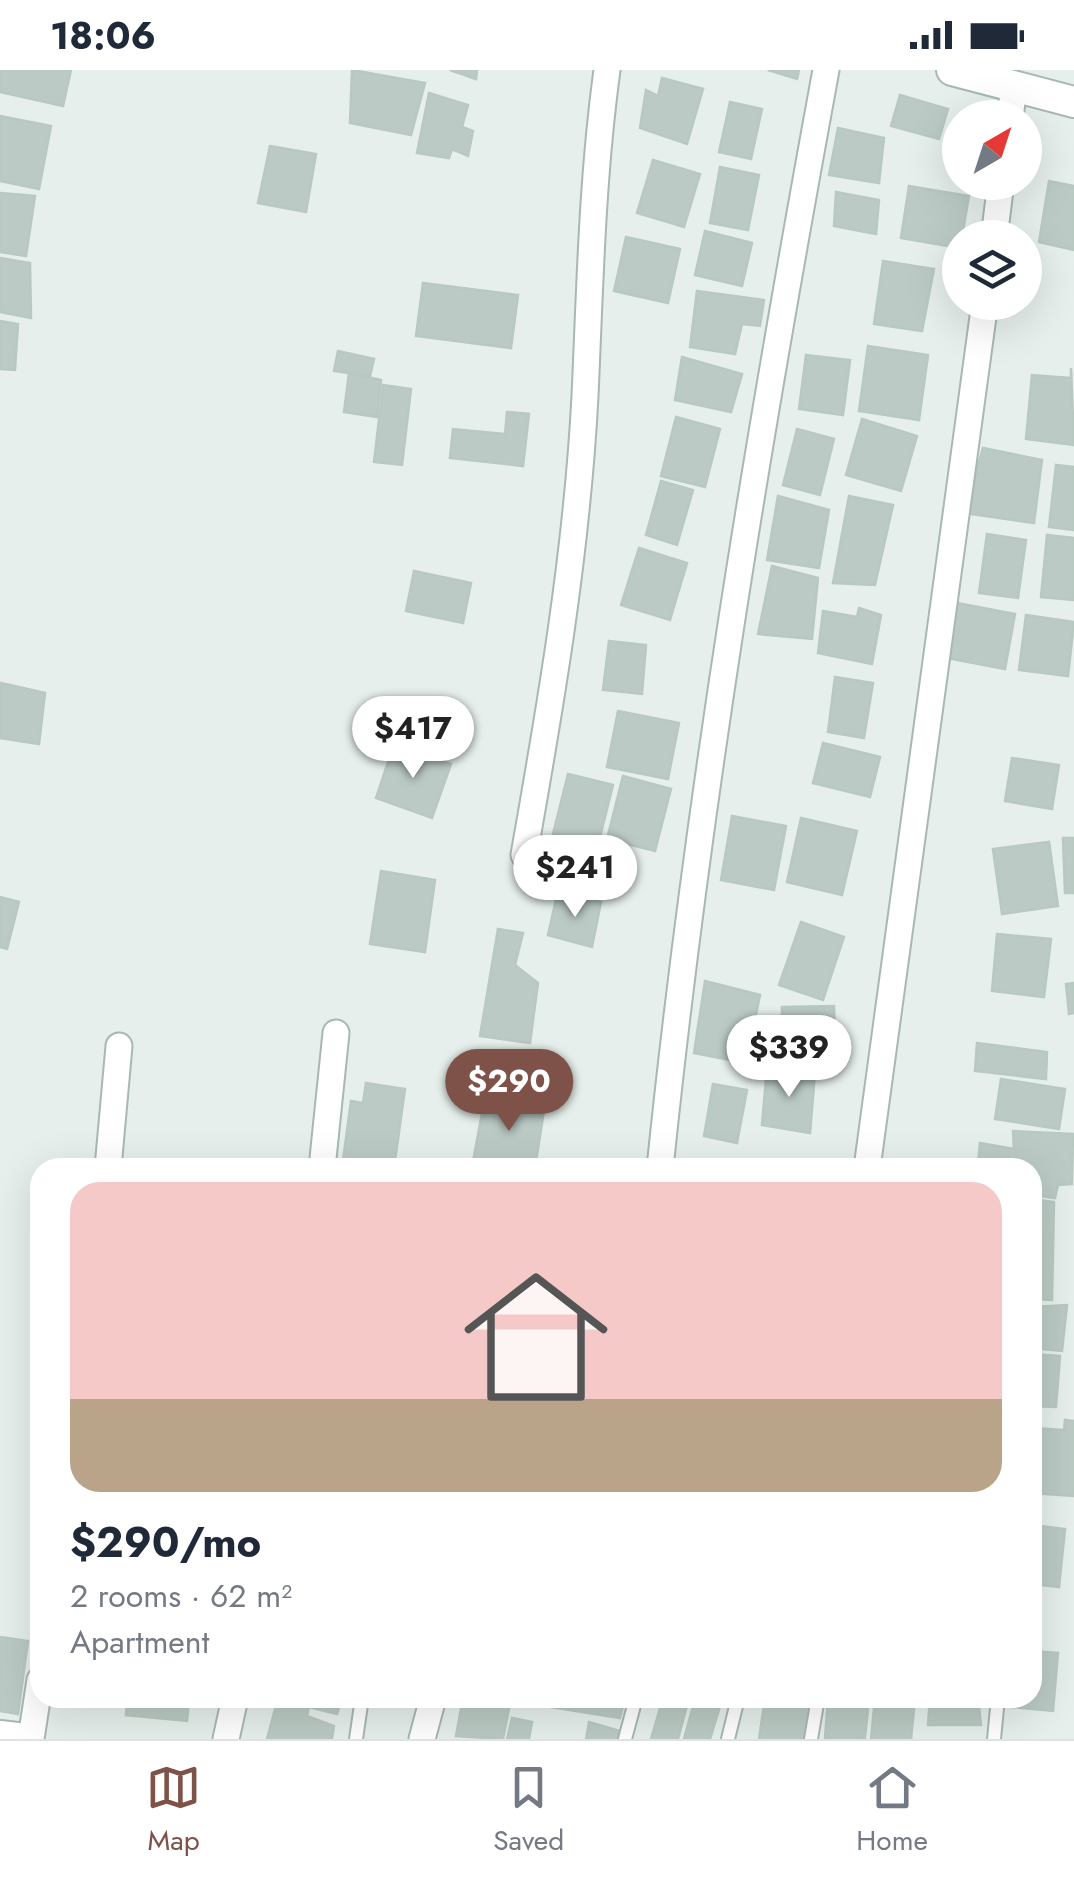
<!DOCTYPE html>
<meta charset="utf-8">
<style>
:root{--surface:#fff;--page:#f2f2f3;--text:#1f2937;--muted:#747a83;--line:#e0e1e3;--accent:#7f5249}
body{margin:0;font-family:Jost,sans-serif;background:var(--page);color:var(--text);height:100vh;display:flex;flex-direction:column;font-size:38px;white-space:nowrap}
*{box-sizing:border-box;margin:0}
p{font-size:32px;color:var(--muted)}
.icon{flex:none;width:55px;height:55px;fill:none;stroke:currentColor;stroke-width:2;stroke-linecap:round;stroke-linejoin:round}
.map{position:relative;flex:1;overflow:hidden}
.details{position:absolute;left:30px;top:1088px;width:1012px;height:550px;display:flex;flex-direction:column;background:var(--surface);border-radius:30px;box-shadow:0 10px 40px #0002}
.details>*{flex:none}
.needle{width:65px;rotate:39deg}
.fabs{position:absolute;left:942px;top:30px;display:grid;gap:20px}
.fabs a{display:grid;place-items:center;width:100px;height:100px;border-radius:50%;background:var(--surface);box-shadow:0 10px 40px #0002;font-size:50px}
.price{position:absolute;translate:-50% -85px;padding:0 22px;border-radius:35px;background:#fff;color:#222;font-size:32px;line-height:65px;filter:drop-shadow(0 2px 5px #0008)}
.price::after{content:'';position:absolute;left:50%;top:60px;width:30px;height:22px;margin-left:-15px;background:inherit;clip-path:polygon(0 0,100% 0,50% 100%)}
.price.active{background:var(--accent);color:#fff}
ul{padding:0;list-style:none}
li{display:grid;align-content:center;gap:20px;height:530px;padding:0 40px}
li span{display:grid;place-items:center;height:310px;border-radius:30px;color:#555}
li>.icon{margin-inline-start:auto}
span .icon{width:180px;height:180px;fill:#fffc;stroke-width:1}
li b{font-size:42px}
.status{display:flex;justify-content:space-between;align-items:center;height:70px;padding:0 50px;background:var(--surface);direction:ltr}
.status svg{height:28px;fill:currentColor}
.tab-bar{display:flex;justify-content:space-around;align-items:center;height:140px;border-top:2px solid var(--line);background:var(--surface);font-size:28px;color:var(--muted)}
.tab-bar a{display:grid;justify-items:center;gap:5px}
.tab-bar .active{color:var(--accent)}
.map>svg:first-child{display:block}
.building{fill:#bbcac4;stroke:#b8c9c2;stroke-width:2.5}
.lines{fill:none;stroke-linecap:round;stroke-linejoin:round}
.service-casing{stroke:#a8b8b2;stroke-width:16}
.minor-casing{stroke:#a8b8b2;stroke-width:29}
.tertiary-casing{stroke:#a8b8b2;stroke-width:34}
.secondary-casing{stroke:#a4bbb3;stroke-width:34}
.service{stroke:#fff;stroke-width:12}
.minor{stroke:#fff;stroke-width:25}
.tertiary{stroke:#fff;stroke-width:30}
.secondary{stroke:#fff;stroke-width:30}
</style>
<div class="status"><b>18:06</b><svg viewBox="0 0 49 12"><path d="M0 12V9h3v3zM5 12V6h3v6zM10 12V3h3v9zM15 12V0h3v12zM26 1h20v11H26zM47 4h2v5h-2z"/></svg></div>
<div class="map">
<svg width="1074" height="1669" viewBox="0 0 1074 1669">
<rect width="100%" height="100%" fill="#e6efeb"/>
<g class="building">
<polygon points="0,0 71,0 63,36 0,22"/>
<polygon points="352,0 425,13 411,65 350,53"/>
<polygon points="450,0 477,0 476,9"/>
<polygon points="768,0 799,0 797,9"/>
<polygon points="662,8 703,19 687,74 640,58 646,20 658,26"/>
<polygon points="429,23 468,35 462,57 473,61 468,86 452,79 449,88 417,83"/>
<polygon points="900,25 948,39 939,69 891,56"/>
<polygon points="730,32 762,39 751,89 719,82"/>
<polygon points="0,46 51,56 39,119 0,111"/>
<polygon points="838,58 884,68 879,113 829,105"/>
<polygon points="270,76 316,84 306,142 258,133"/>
<polygon points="653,90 700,104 684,157 637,143"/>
<polygon points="720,97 759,105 748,160 710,153"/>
<polygon points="1049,111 1074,116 1074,180 1039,172"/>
<polygon points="909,116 969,126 960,178 901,168"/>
<polygon points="836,122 879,130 876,164 834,156"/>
<polygon points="0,123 35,126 26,186 0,182"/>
<polygon points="705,161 752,173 742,216 695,205"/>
<polygon points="626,167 680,179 668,233 614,221"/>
<polygon points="0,188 30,193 31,248 0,242"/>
<polygon points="883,191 934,199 922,261 874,254"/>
<polygon points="423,213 518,225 511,278 416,266"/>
<polygon points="697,221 764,230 760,256 742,254 735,284 690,277"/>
<polygon points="0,251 18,254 15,300 0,299"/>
<polygon points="868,276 928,285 919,350 859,341"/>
<polygon points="338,281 374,289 370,306 334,301"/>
<polygon points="806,285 850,290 843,345 799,339"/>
<polygon points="682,287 742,304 731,342 675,330"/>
<polygon points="1071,298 1074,375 1026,369 1032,305 1071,308"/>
<polygon points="349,303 381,310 377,347 344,342"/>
<polygon points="383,315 411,319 402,395 374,392"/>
<polygon points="507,342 529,344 523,396 450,388 453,359 505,364"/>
<polygon points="676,347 720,359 705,417 661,406"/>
<polygon points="862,349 917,366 901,421 846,405"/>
<polygon points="797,359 834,369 820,425 783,415"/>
<polygon points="983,378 1042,390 1034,453 964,443"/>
<polygon points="1056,395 1074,397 1074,460 1049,457"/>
<polygon points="661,411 693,420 677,475 646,465"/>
<polygon points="778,426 829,440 819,498 767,490"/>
<polygon points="849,426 893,435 875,515 833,513"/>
<polygon points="987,464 1026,470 1018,528 979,523"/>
<polygon points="1047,465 1074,468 1074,530 1041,527"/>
<polygon points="639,478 687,493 670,550 621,535"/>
<polygon points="772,496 818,508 812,569 758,564"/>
<polygon points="414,501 471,513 463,553 406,541"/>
<polygon points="957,533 1015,544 1005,599 947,588"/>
<polygon points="859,538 881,545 872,594 818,583 823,541 857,547"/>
<polygon points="1026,545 1074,552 1068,606 1019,600"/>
<polygon points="609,571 646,575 642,624 603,620"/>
<polygon points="835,607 873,613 864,668 828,662"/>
<polygon points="1,613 45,623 39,674 0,668"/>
<polygon points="618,641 679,653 668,709 607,697"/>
<polygon points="823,673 880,687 870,727 813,713"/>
<polygon points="394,674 451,694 432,748 376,728"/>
<polygon points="1012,688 1059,695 1052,739 1005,731"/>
<polygon points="568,704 613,715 595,787 550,776"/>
<polygon points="623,706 671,719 655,781 607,769"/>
<polygon points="732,746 786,756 774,820 721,810"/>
<polygon points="801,748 857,761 842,825 787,812"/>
<polygon points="1063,768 1074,768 1074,823 1065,823"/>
<polygon points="1049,772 1058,836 1002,844 993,779"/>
<polygon points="381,801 435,810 425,882 370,874"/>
<polygon points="557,825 601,832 592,877 548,865"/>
<polygon points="0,827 19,832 7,879 0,877"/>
<polygon points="801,852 844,867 823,930 779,915"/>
<polygon points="498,859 523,863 515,895 538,913 530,973 480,966"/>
<polygon points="997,864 1051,869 1044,927 992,921"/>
<polygon points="705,911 760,925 746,993 694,983"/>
<polygon points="1074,913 1074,943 1069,944 1066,914"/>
<polygon points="834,936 836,993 781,994 782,937"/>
<polygon points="977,973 1047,982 1046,1009 975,1001"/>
<polygon points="767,997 815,1003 810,1063 762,1055"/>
<polygon points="1001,1009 1065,1019 1059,1059 995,1049"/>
<polygon points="366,1013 405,1019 394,1098 342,1098 351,1031 363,1033"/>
<polygon points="713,1014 747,1020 737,1073 704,1066"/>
<polygon points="485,1027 545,1034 535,1098 472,1097"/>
<polygon points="1013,1061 1073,1064 1072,1114 1058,1115 1055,1128 1032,1125 1032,1098 978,1095 980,1073 1014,1079"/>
<polygon points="759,1092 802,1098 759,1098"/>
<polygon points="1032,1129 1054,1132 1052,1230 1032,1229"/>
<polygon points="1067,1235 1062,1281 1032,1278 1032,1237"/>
<polygon points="1032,1284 1060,1286 1056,1337 1032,1336"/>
<polygon points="1065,1350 1074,1351 1074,1426 1032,1423 1035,1358 1064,1360"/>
<polygon points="1032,1455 1065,1459 1059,1517 1032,1514"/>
<polygon points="0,1567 28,1571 18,1644 0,1641"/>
<polygon points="1032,1581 1058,1583 1053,1641 1012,1637 1012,1628 1032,1628"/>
<polygon points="127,1628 189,1629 187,1651 126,1645"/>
<polygon points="278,1628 342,1628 337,1644 309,1637 307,1646 334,1656 332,1669 267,1669"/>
<polygon points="463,1628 511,1628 503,1669 456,1666"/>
<polygon points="545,1628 625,1628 620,1648 544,1636"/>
<polygon points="663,1628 689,1628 678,1669 651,1669"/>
<polygon points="765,1628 812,1628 806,1669 759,1669"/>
<polygon points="828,1628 869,1629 865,1668 825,1668"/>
<polygon points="875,1628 915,1628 911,1669 871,1669"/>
<polygon points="930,1628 978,1628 981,1655 928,1655"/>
<polygon points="695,1629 720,1636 710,1669 684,1669"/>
<polygon points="512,1648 532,1652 529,1669 507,1669"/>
<polygon points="589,1652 620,1661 617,1669 586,1669"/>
</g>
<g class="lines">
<defs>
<g id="service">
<polyline points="356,1669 362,1628"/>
<polyline points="625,1669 636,1628"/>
<polyline points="728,1669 738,1628"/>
<polyline points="811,1669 818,1628"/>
<polyline points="994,1669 998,1628"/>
</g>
<g id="minor">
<polyline points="1010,48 1014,16"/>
<polyline points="994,168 1001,112"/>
<path d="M524,785C551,633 577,481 585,326C590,216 592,109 607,0"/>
<polyline points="108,1098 119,976"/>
<polyline points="322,1098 336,963"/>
<path d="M660,1098C698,730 759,364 826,0"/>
<polyline points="867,1098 985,232"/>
<polyline points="31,1669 40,1610"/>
<polyline points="226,1669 235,1628"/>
<polyline points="422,1669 433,1628"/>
</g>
<polyline id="tertiary" points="952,0 1074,32"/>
<polyline id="secondary" points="0,1666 26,1669"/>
</defs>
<use href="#service" class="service-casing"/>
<use href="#minor" class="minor-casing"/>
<use href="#tertiary" class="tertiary-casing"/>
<use href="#secondary" class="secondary-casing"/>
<use href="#service" class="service"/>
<use href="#minor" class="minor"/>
<use href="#tertiary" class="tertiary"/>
<use href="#secondary" class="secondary"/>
</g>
</svg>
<div class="fabs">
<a><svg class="needle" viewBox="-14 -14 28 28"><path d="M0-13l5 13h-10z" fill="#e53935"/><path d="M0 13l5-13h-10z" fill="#747a83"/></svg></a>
<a><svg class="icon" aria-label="layers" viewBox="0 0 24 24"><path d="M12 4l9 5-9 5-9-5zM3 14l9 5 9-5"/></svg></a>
</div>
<b class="price" style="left:413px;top:711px">$417</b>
<b class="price" style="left:575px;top:850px">$241</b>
<b class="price" style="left:789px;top:1030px">$339</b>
<b class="price active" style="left:509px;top:1064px">$290</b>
<section class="details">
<ul>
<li><span style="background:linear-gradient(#f6c9c9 70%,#b9a48a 0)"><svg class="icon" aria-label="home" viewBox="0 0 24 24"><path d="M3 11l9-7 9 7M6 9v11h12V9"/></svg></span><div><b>$290/mo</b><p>2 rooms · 62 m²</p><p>Apartment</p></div></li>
</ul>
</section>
</div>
<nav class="tab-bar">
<a class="active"><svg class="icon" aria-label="map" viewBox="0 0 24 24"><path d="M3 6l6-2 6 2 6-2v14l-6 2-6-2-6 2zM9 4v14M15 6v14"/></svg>Map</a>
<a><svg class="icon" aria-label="saved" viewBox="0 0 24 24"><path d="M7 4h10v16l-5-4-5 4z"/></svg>Saved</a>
<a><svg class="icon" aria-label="home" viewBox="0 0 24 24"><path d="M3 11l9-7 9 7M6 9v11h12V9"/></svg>Home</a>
</nav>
